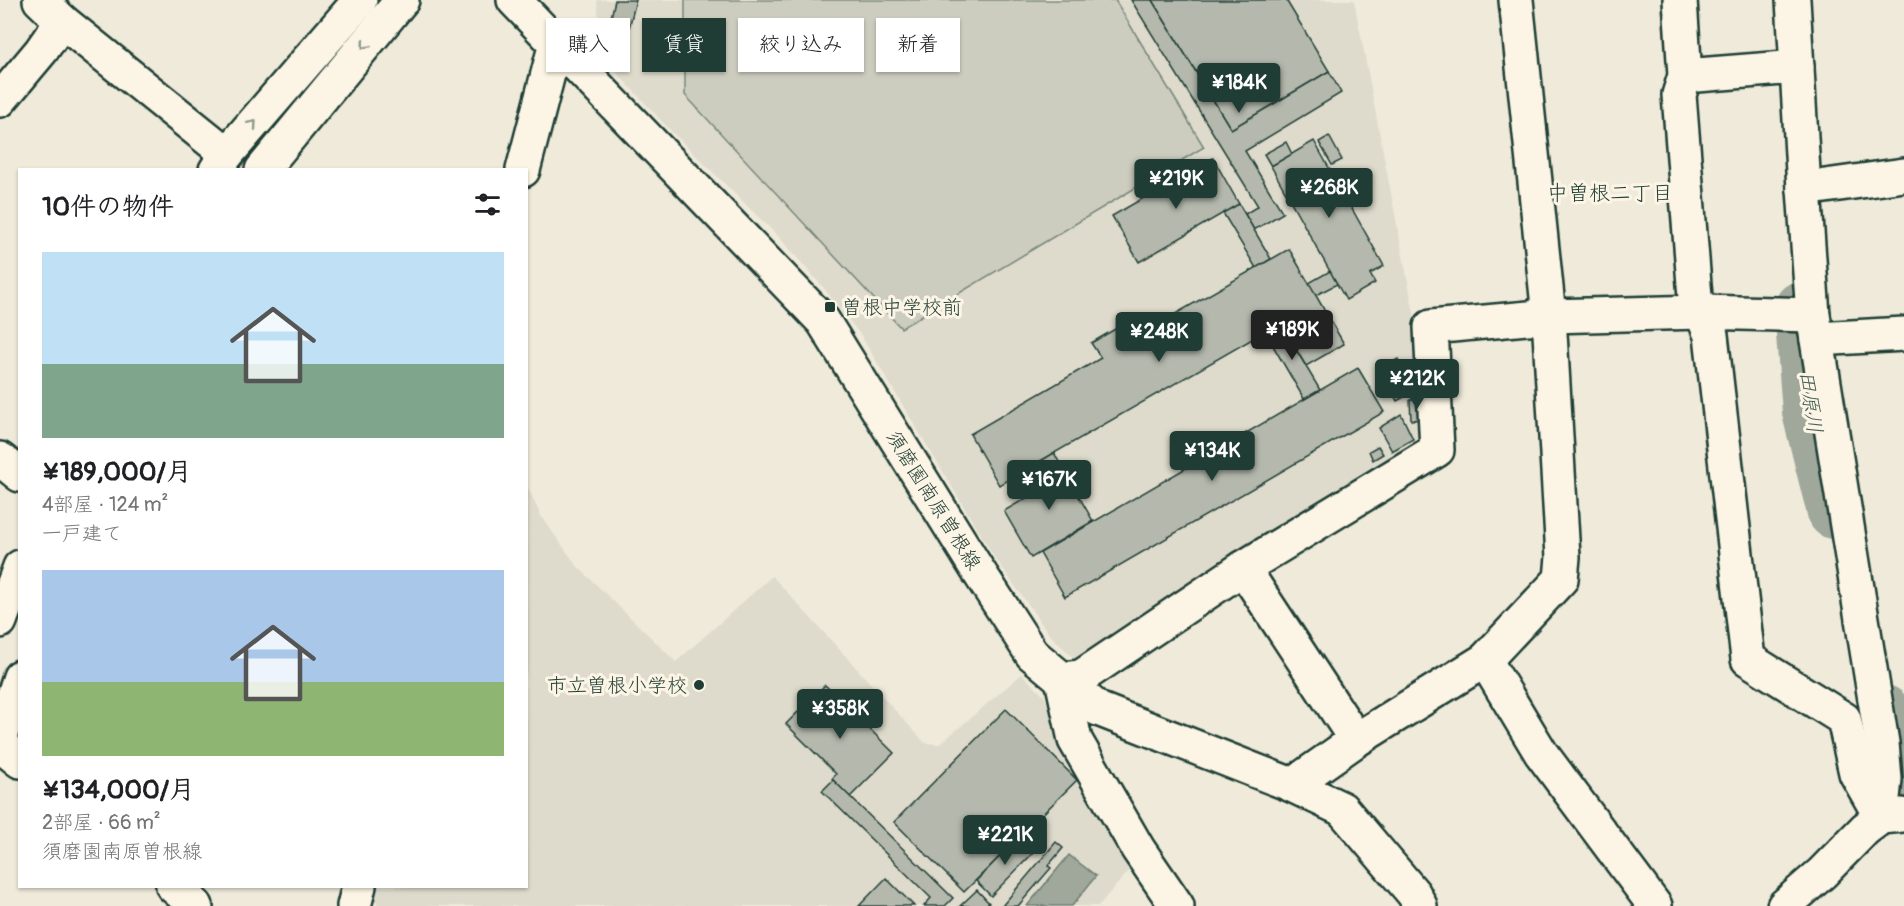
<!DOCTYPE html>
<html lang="ja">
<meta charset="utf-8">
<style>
:root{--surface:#fff;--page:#f6f6f6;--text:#202124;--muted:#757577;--accent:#1f3d34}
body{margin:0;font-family:Pangolin,"Klee One",sans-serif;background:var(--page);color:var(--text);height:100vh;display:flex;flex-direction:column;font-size:22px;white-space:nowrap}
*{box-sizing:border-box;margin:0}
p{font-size:20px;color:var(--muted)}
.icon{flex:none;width:33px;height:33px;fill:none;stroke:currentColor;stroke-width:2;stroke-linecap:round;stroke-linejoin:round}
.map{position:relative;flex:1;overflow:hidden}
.details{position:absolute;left:18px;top:168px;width:510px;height:720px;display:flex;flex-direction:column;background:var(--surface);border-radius:0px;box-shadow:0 2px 4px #0004}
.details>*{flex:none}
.top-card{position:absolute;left:546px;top:18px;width:570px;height:54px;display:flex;gap:12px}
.price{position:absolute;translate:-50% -51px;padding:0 14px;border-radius:6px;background:var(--accent);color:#fff;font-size:20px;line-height:39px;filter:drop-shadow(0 2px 3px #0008)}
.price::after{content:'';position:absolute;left:50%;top:36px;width:18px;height:14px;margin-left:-9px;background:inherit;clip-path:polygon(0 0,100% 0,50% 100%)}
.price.active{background:#222;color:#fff}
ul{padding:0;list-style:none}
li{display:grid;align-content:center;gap:12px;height:318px;padding:0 24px}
li span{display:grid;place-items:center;height:186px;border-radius:0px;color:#555}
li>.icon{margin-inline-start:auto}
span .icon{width:108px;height:108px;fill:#fffc;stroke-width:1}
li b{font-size:26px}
h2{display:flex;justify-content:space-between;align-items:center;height:72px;padding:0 24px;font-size:26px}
.pill{padding:0 21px;border-radius:0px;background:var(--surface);box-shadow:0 2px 4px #0004;font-size:21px;line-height:54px}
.pill.active{background:var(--accent);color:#fff}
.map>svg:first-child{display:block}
.built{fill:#dedbcc}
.green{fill:#cccdbf;stroke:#76857a;stroke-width:1.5}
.water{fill:#9fa89a;stroke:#6c7d71;stroke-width:1.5}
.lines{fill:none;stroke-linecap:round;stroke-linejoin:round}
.river{stroke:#9fa89a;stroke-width:54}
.building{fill:#b5b9ad;stroke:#1f3d34;stroke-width:1.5}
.minor-casing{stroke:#1f3d34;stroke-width:38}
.major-casing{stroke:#1f3d34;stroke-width:38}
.minor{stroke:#fcf5e5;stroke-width:33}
.major{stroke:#fcf5e5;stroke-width:33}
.oneway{stroke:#8e998c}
.poi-dot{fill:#1f3d34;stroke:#fcf5e5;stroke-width:2}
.labels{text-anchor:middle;stroke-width:6;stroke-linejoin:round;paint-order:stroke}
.poi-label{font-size:20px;fill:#1f3d34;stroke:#fcf5e5;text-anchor:start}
.street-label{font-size:20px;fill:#1f3d34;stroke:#fcf5e5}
.neighbourhood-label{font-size:21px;fill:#1f3d34;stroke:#fcf5e5}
.water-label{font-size:21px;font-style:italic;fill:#455d53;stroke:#fcf5e5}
</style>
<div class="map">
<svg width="1904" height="906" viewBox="0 0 1904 906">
<rect width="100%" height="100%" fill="#efeada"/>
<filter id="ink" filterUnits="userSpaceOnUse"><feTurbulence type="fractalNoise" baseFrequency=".0167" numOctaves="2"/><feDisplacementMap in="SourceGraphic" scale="12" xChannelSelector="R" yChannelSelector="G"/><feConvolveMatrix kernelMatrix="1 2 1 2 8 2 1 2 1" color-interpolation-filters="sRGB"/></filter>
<g filter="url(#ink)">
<g class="built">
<polygon points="597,0 1354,0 1416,324 1432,447 1078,662 1049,634 993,555 860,334 822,286 779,237 671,131 618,74 607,54 600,34"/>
<polygon points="527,486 541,516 577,566 676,662 772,576 925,743 940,744 1022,674 1044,696 1098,804 1136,863 1098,906 380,906 369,898 371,887 526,886"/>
</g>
<polygon class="green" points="685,0 1115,0 1204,147 901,328 685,95"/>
<polygon class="water" points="1069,855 1096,876 1072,906 1027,906"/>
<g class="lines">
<g class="river">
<polyline points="1801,308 1809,412 1834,512"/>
<polyline points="1884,712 1904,794"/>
</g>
</g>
<g class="building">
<polygon points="615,0 636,0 626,40 607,35"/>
<polygon points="1131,0 1152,0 1231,129 1329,71 1341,93 1245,151 1283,213 1254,230 1245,214 1258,206"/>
<polygon points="1152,0 1286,0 1329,71 1231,129"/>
<polygon points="1329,136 1342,160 1332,165 1319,142"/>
<polygon points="1314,141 1384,266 1370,274 1375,283 1346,300 1271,166"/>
<polygon points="1286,142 1292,154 1271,166 1264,154"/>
<polygon points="1213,158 1239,204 1139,262 1112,216"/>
<polygon points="1239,204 1271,259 1256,268 1223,213"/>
<polygon points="1289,249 1344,344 1306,366 1280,323 999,485 970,434 1101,358 1091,343 1129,321 1137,336"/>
<polygon points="1330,271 1337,284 1316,295 1309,283"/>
<polygon points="1280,323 1320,390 1304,399 1265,332"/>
<polygon points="1398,359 1415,391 1397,401 1380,369"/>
<polygon points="1358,368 1384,412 1065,597 1040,553"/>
<polygon points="1422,399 1424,419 1411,420 1410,400"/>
<polygon points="1401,414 1413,439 1392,451 1379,428"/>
<polygon points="1378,446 1383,454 1373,460 1369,451"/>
<polygon points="1054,453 1093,521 1031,558 1004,511 1051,484 1039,462"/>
<polygon points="825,685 894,753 850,797 832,779 836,774 786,724"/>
<polygon points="1006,709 1077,780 964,892 894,822"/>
<polygon points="833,780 953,898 945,906 924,906 931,898 822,791"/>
<polygon points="1019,837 1034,852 991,896 976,881"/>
<polygon points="1056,842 1063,848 1048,866 1051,868 1018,906 1002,906"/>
<polygon points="886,878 914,906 859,906"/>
<polygon points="977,890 989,903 985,906 960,906"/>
</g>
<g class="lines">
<defs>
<g id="minor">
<polyline points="40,0 62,21 227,154"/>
<polyline points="1680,0 1685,76 1679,95 1695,297 1711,335 1748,659 1844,719 1856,773 1881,817"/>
<polyline points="1793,0 1804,189 1813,315 1882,743 1885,779 1881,817"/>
<polyline points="1685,76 1797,67"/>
<polyline points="0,100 41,51 62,21"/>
<polyline points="216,170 227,154 360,0"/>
<polyline points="262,170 402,0"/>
<polyline points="1804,189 1904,175"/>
<polyline points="1817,339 1904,334"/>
<polyline points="0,459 20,475"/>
<polyline points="1243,568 1356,740"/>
<polyline points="0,621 20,567"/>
<polyline points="1485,660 1541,753 1655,906"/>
<polyline points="0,737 20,677"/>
<polyline points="0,745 20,761"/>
<polyline points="1292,785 1356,740 1485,660 1561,579 1563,557 1549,316 1516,0"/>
<polyline points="173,886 196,906"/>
<polyline points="1177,906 1138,849 1075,740 1062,679 1081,677 1243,568 1437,450 1431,327 1549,316 1701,312 1813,315"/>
<polyline points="1784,906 1822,873 1865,829 1881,817 1902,815"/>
</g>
<g id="major">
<polyline points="514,0 823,321 977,569 1032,654 1098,709 1292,785 1342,809 1414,894 1420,906"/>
<polyline points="523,170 556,43"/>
<polyline points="354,906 359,886"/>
</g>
</defs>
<use href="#minor" class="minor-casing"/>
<use href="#major" class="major-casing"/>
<use href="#minor" class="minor"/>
<use href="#major" class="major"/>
</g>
<defs><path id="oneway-chevron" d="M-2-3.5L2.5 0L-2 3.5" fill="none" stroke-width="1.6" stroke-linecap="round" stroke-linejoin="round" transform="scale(1.5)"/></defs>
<g class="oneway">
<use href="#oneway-chevron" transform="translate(365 45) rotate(130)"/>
<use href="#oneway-chevron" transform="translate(253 124) rotate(-49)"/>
</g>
</g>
<g class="poi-dot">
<rect x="824" y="301" width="12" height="12" rx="3"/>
<circle cx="699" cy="685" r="6"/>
</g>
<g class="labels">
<g class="poi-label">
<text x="842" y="314">曽根中学校前</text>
<text x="687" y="692" text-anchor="end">市立曽根小学校</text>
</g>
<g class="street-label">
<text transform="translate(934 500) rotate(58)" y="7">須磨園南原曽根線</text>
</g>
<g class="neighbourhood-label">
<text x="1610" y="200">中曽根二丁目</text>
</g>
<g class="water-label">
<text transform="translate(1811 402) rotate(82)" y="7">田原川</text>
</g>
</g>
</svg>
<b class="price" style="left:1239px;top:114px">¥184K</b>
<b class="price" style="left:1176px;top:210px">¥219K</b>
<b class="price" style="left:1329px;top:219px">¥268K</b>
<b class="price active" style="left:1292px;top:361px">¥189K</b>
<b class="price" style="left:1159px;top:363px">¥248K</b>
<b class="price" style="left:1417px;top:410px">¥212K</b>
<b class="price" style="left:1212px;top:482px">¥134K</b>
<b class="price" style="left:1049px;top:511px">¥167K</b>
<b class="price" style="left:840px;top:740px">¥358K</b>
<b class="price" style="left:1005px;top:866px">¥221K</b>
<div class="top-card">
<a class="pill">購入</a>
<a class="pill active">賃貸</a>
<a class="pill">絞り込み</a>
<a class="pill">新着</a>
</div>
<section class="details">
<h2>10件の物件<svg class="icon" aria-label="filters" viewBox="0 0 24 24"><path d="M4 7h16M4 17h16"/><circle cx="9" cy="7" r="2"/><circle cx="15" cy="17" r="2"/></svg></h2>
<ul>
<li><span style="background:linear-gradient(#bfe0f5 60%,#7fa58c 0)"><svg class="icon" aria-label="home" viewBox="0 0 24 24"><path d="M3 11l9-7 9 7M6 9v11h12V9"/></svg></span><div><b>¥189,000/月</b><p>4部屋 · 124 m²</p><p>一戸建て</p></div></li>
<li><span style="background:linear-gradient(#a9c7e8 60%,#8fb573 0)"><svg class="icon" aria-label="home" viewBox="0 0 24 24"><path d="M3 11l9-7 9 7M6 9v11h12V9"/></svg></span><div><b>¥134,000/月</b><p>2部屋 · 66 m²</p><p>須磨園南原曽根線</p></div></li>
</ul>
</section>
</div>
